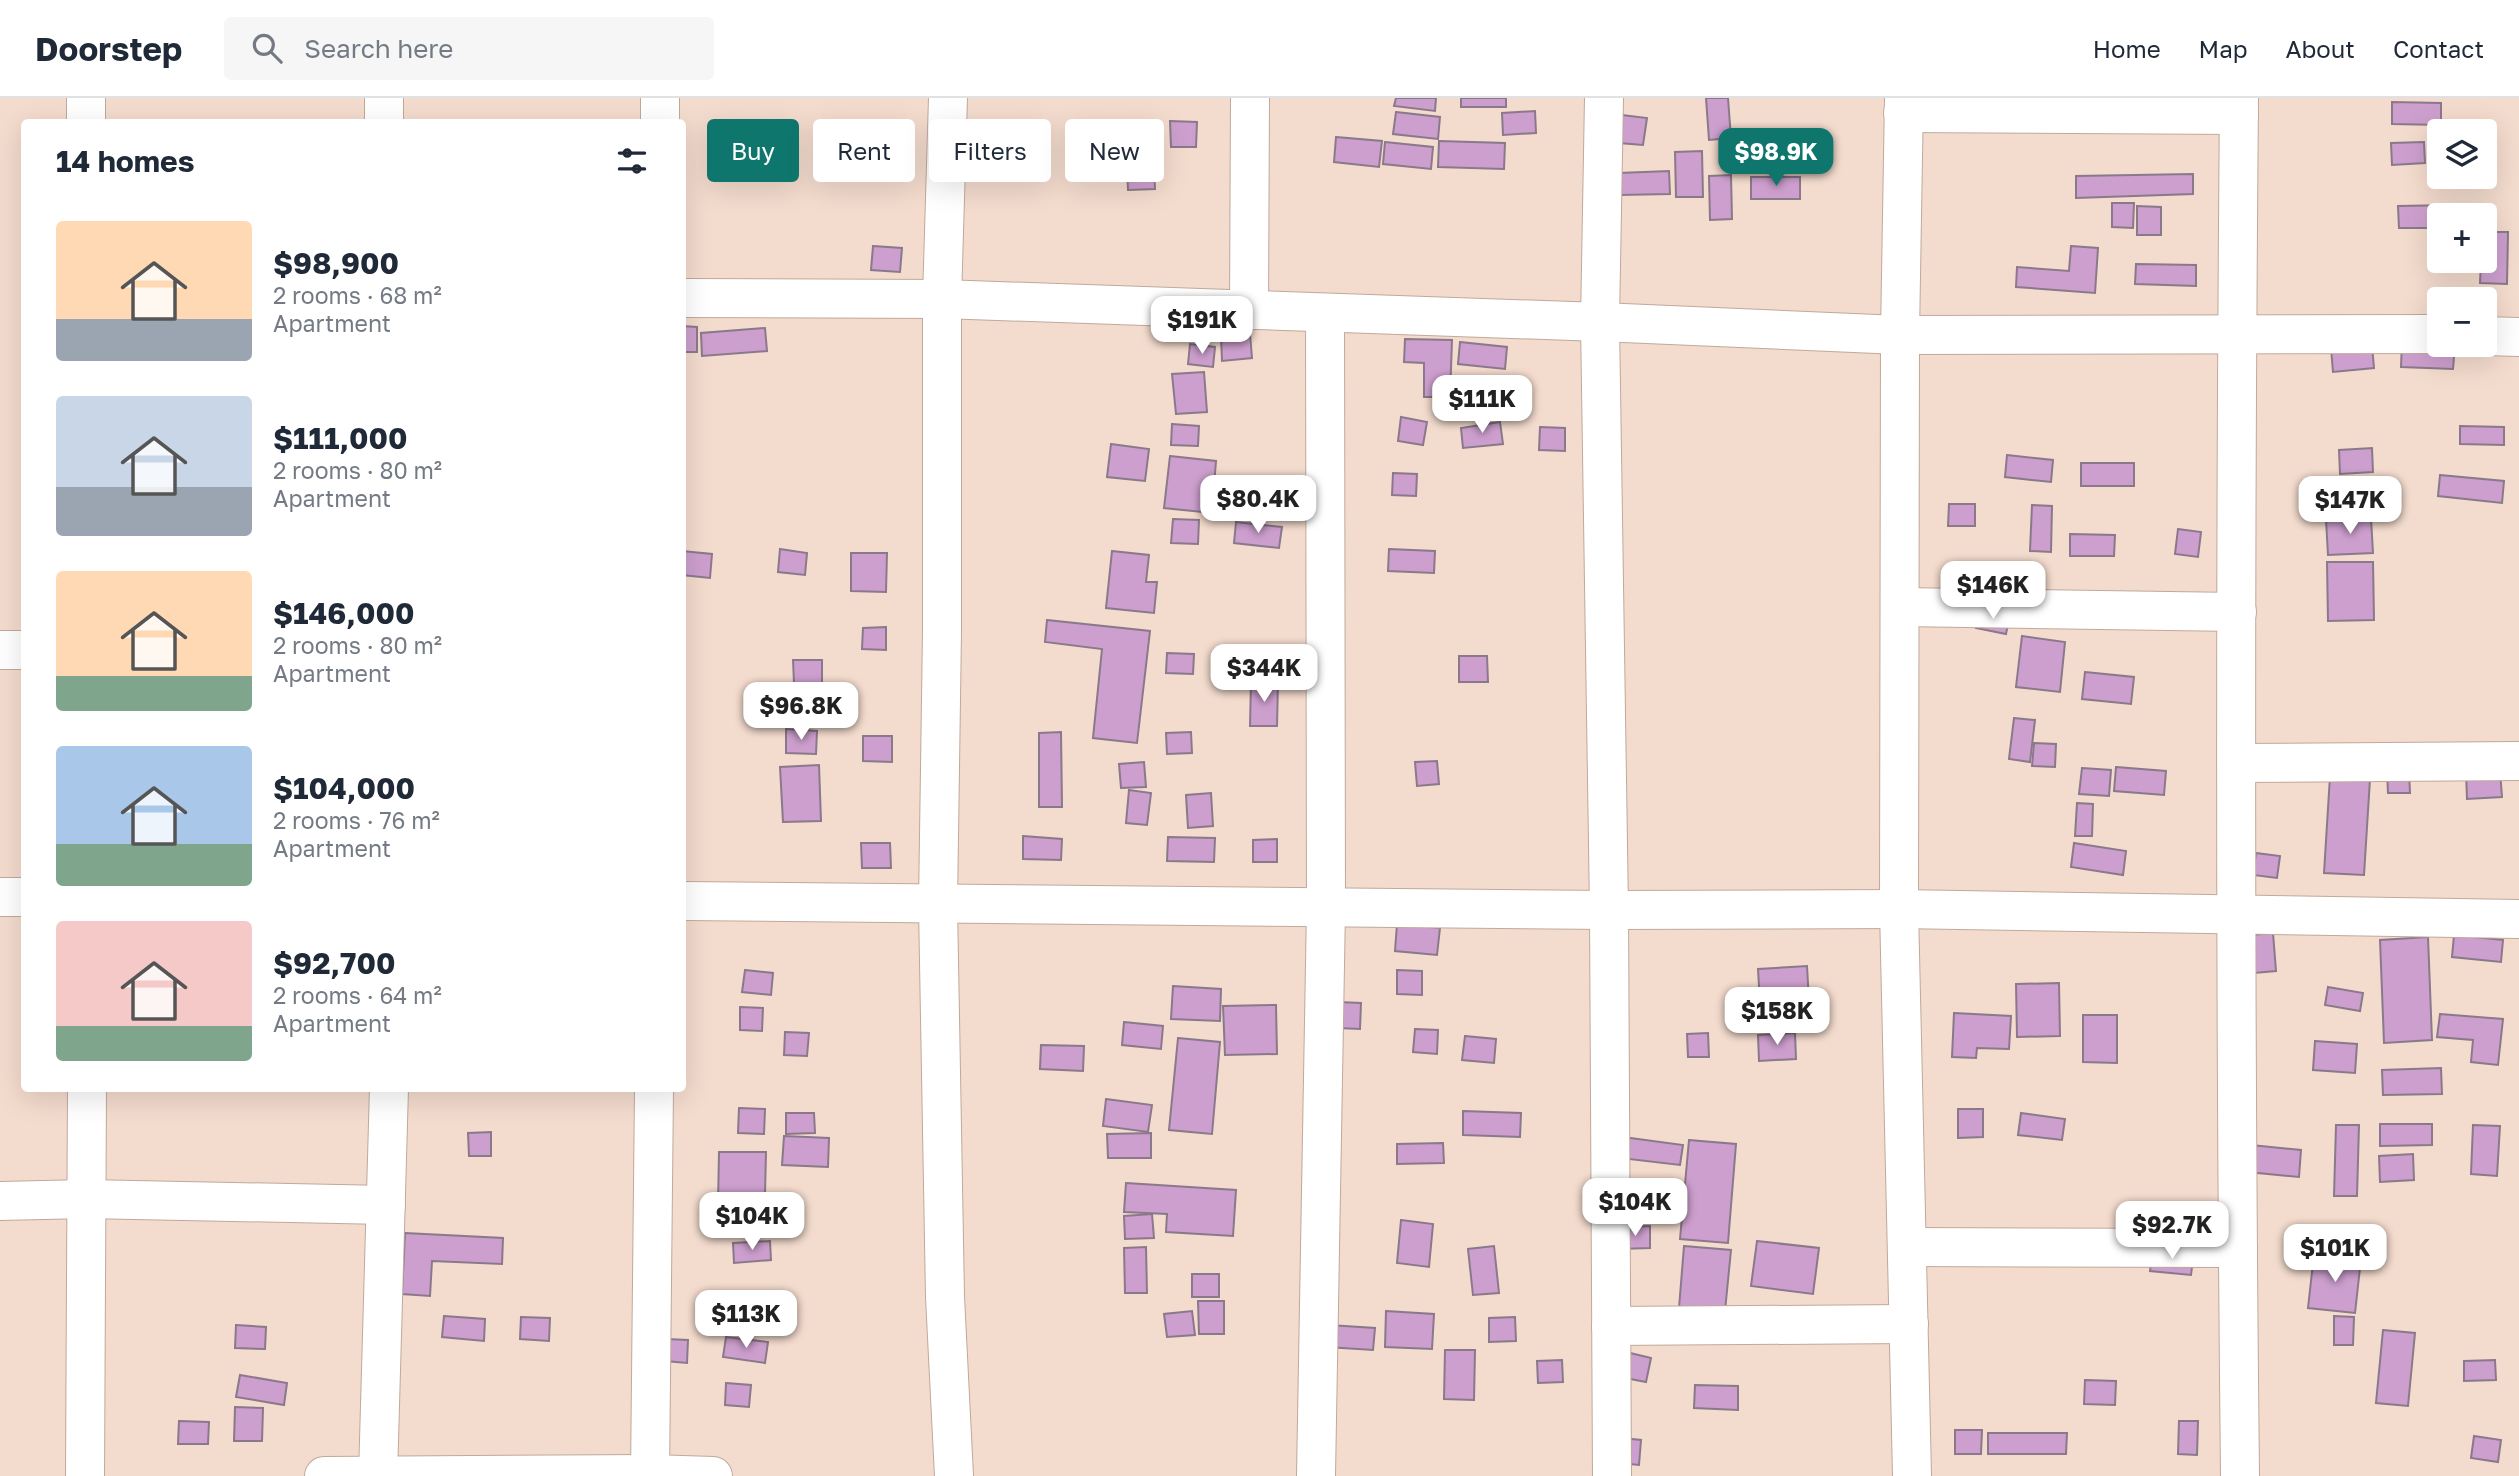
<!DOCTYPE html>
<meta charset="utf-8">
<style>
:root{--surface:#fff;--page:#f6f6f7;--text:#1f2937;--muted:#747a83;--line:#e0e1e3;--accent:#0f766e}
body{margin:0;font-family:"Golos Text",sans-serif;background:var(--page);color:var(--text);height:100vh;display:flex;flex-direction:column;font-size:26px;white-space:nowrap}
*{box-sizing:border-box;margin:0}
p{font-size:23px;color:var(--muted)}
.icon{flex:none;width:38px;height:38px;fill:none;stroke:currentColor;stroke-width:2;stroke-linecap:round;stroke-linejoin:round}
.map{position:relative;flex:1;overflow:hidden}
.details{position:absolute;left:21px;top:21px;width:665px;height:973px;display:flex;flex-direction:column;background:var(--surface);border-radius:7px;box-shadow:0 7px 28px #0002}
.details>*{flex:none}
.hud{position:absolute;left:707px;top:21px;width:665px;height:63px;display:flex;gap:14px}
.controls{position:absolute;left:2427px;top:21px;display:grid;gap:14px}
.controls a{display:grid;place-items:center;width:70px;height:70px;border-radius:7px;background:var(--surface);box-shadow:0 7px 28px #0002;font-size:35px}
.price{position:absolute;translate:-50% -60px;padding:0 16px;border-radius:14px;background:#fff;color:#222;font-size:23px;line-height:46px;filter:drop-shadow(0 2px 4px #0008)}
.price::after{content:'';position:absolute;left:50%;top:42px;width:21px;height:16px;margin-left:-10px;background:inherit;clip-path:polygon(0 0,100% 0,50% 100%)}
.price.current{background:var(--accent);color:#fff}
ul{padding:0;list-style:none}
li{display:flex;align-items:center;gap:21px;height:175px;padding:0 35px}
li span{display:grid;place-items:center;flex:none;width:196px;height:140px;border-radius:7px;color:#555}
li>.icon{margin-inline-start:auto}
span .icon{width:84px;height:84px;fill:#fffc;stroke-width:1}
li b{font-size:30px}
h2{display:flex;justify-content:space-between;align-items:center;height:84px;padding:0 35px;font-size:30px}
.pill{padding:0 24px;border-radius:7px;background:var(--surface);box-shadow:0 7px 28px #0002;font-size:24px;line-height:63px}
.pill.current{background:var(--accent);color:#fff}
header{display:flex;align-items:center;gap:42px;box-sizing:border-box;height:98px;padding:0 35px;background:var(--surface);border-bottom:2px solid var(--line)}
header strong{font-size:33px}
nav{display:flex;gap:38px;margin-inline-start:auto;font-size:24px}
.search{width:490px;height:63px;background:var(--page);display:flex;align-items:center;gap:18px;box-sizing:border-box;padding:0 24px;border-radius:7px;color:var(--muted);font-size:26px}
.map>svg:first-child{display:block}
.building{fill:#cd9fce;stroke:#8a798a;stroke-width:2}
.lines{fill:none;stroke-linecap:round;stroke-linejoin:round}
.minor-casing{stroke:#c0a99b;stroke-width:40}
.minor{stroke:#fff;stroke-width:38}
</style>
<header>
<strong>Doorstep</strong>
<div class="search"><svg class="icon" aria-label="search" viewBox="0 0 24 24"><circle cx="10" cy="10" r="6"/><path d="M15 15l6 6"/></svg>Search here</div>
<nav><a>Home</a><a>Map</a><a>About</a><a>Contact</a></nav>
</header>
<div class="map">
<svg width="2519" height="1378" viewBox="0 0 2519 1378">
<rect width="100%" height="100%" fill="#f3dbcd"/>
<g class="building">
<polygon points="1396,0 1436,0 1435,13 1394,8"/>
<rect x="1461" y="0" width="45" height="9"/>
<polygon points="1706,0 1728,0 1731,40 1709,42"/>
<polygon points="2392,4 2441,5 2441,27 2392,26"/>
<polygon points="1535,13 1536,35 1503,37 1502,15"/>
<polygon points="1396,14 1440,19 1438,41 1393,36"/>
<polygon points="1622,17 1647,20 1643,47 1619,45"/>
<polygon points="1170,23 1197,24 1196,49 1171,49"/>
<polygon points="1336,39 1382,43 1379,69 1334,64"/>
<polygon points="1439,43 1505,45 1504,71 1438,69"/>
<polygon points="1385,44 1433,49 1431,71 1383,66"/>
<polygon points="2424,44 2425,65 2392,67 2391,45"/>
<polygon points="1702,53 1703,99 1676,99 1675,54"/>
<polygon points="902,57 902,80 842,81 842,58"/>
<polygon points="1154,68 1155,91 1128,92 1127,70"/>
<polygon points="1669,73 1670,96 1620,97 1619,75"/>
<polygon points="2193,76 2193,96 2076,100 2076,78"/>
<polygon points="1731,77 1732,121 1710,122 1709,78"/>
<rect x="1751" y="79" width="49" height="22"/>
<polygon points="2112,105 2134,105 2133,130 2112,129"/>
<polygon points="2453,107 2453,117 2440,117 2440,130 2399,130 2398,108"/>
<polygon points="2137,108 2161,109 2161,137 2137,137"/>
<polygon points="2485,134 2508,134 2507,186 2480,185 2481,163 2485,163"/>
<polygon points="873,148 902,150 900,174 871,172"/>
<polygon points="2071,148 2098,150 2095,195 2016,189 2017,169 2069,173"/>
<polygon points="2136,166 2196,167 2196,188 2135,186"/>
<polygon points="682,228 697,229 697,254 682,254"/>
<polygon points="765,230 767,253 702,258 701,235"/>
<polygon points="1250,236 1252,260 1222,263 1221,239"/>
<polygon points="1405,241 1452,242 1450,299 1424,299 1424,265 1404,264"/>
<polygon points="1460,244 1507,249 1505,271 1458,266"/>
<polygon points="2402,245 2455,247 2453,271 2401,269"/>
<polygon points="1190,246 1215,249 1213,269 1188,266"/>
<polygon points="2372,247 2374,270 2333,274 2331,250"/>
<polygon points="1204,274 1207,314 1176,316 1172,276"/>
<polygon points="1456,296 1484,300 1482,320 1453,316"/>
<polygon points="1401,319 1427,324 1423,347 1398,343"/>
<polygon points="1500,324 1503,346 1463,350 1461,330"/>
<polygon points="1172,326 1199,328 1198,348 1171,347"/>
<polygon points="2460,328 2504,329 2504,347 2460,346"/>
<polygon points="1540,329 1565,330 1565,353 1539,352"/>
<polygon points="1111,346 1149,351 1145,383 1107,379"/>
<polygon points="2372,350 2373,374 2340,376 2339,352"/>
<polygon points="2007,357 2053,362 2051,384 2005,379"/>
<polygon points="1170,358 1216,363 1212,415 1164,410"/>
<rect x="2081" y="365" width="53" height="23"/>
<polygon points="1393,375 1417,376 1416,398 1392,397"/>
<polygon points="2440,377 2504,383 2502,405 2438,398"/>
<polygon points="1949,406 1975,406 1975,428 1948,428"/>
<polygon points="2032,407 2052,408 2051,454 2030,453"/>
<polygon points="2371,420 2373,455 2328,457 2326,422"/>
<polygon points="1173,421 1199,422 1198,446 1171,445"/>
<polygon points="1236,424 1282,429 1279,450 1234,445"/>
<polygon points="2178,431 2201,434 2198,459 2175,456"/>
<polygon points="2070,436 2115,437 2114,458 2070,458"/>
<polygon points="780,451 807,455 805,477 778,474"/>
<polygon points="1389,451 1435,453 1434,475 1388,473"/>
<polygon points="682,453 712,456 710,480 682,477"/>
<polygon points="1112,453 1149,457 1146,484 1157,484 1154,515 1106,510"/>
<polygon points="851,455 887,455 886,494 851,493"/>
<polygon points="2327,464 2373,464 2374,522 2328,523"/>
<polygon points="1981,510 2010,516 2006,536 1976,530"/>
<polygon points="1047,522 1150,533 1137,645 1093,640 1102,551 1045,544"/>
<polygon points="886,529 886,552 862,551 863,530"/>
<polygon points="2022,538 2065,544 2060,594 2016,589"/>
<polygon points="1167,555 1194,556 1193,576 1166,575"/>
<polygon points="1459,558 1487,558 1488,584 1459,584"/>
<polygon points="793,562 822,562 822,585 794,585"/>
<polygon points="2085,574 2134,579 2131,606 2082,601"/>
<polygon points="1251,584 1278,584 1277,628 1250,628"/>
<polygon points="2014,620 2035,622 2030,664 2009,661"/>
<polygon points="786,631 817,633 816,656 786,655"/>
<polygon points="1061,634 1062,709 1039,709 1039,635"/>
<polygon points="1191,634 1192,655 1167,656 1166,635"/>
<polygon points="863,638 892,638 892,664 863,663"/>
<polygon points="2034,645 2056,646 2055,669 2032,668"/>
<polygon points="1437,663 1439,686 1417,688 1415,664"/>
<polygon points="1144,664 1146,689 1121,690 1119,666"/>
<polygon points="819,667 821,723 783,724 780,669"/>
<polygon points="2116,669 2166,673 2164,697 2114,693"/>
<polygon points="2082,670 2111,672 2109,698 2079,696"/>
<polygon points="2387,673 2409,673 2410,695 2388,695"/>
<polygon points="2500,673 2502,699 2467,701 2466,674"/>
<polygon points="2330,678 2370,681 2364,777 2324,775"/>
<polygon points="1129,692 1151,695 1147,727 1126,725"/>
<polygon points="1211,695 1213,728 1188,730 1186,697"/>
<polygon points="2077,705 2093,706 2092,738 2075,738"/>
<polygon points="1023,738 1062,741 1061,762 1023,761"/>
<polygon points="1168,739 1215,740 1214,764 1167,763"/>
<polygon points="1277,741 1277,764 1253,764 1253,742"/>
<polygon points="861,745 890,745 891,770 862,770"/>
<polygon points="2074,745 2126,753 2123,777 2071,769"/>
<polygon points="2256,755 2280,758 2277,780 2253,777"/>
<polygon points="1397,826 1440,830 1437,857 1395,853"/>
<polygon points="2273,835 2276,873 2254,875 2251,837"/>
<polygon points="2454,837 2503,842 2501,864 2452,859"/>
<polygon points="2428,839 2432,942 2384,945 2380,842"/>
<polygon points="1807,868 1810,921 1761,923 1758,871"/>
<polygon points="745,872 773,875 771,897 742,894"/>
<polygon points="1397,872 1422,873 1422,897 1397,896"/>
<polygon points="2059,885 2060,938 2017,939 2016,886"/>
<polygon points="1173,888 1221,891 1220,923 1171,921"/>
<polygon points="2328,889 2363,895 2360,913 2325,907"/>
<polygon points="1338,904 1361,905 1360,931 1337,930"/>
<polygon points="1276,907 1277,956 1225,957 1223,908"/>
<polygon points="740,909 763,910 762,933 740,932"/>
<polygon points="1954,915 2011,918 2009,951 1977,950 1976,960 1952,959"/>
<polygon points="2440,916 2503,921 2498,967 2471,964 2473,942 2437,939"/>
<polygon points="2083,917 2117,917 2117,965 2083,964"/>
<polygon points="1124,924 1163,928 1161,951 1122,947"/>
<polygon points="1415,931 1438,932 1437,956 1413,954"/>
<polygon points="785,934 809,935 807,958 784,957"/>
<polygon points="1708,935 1709,959 1688,959 1687,936"/>
<polygon points="1795,935 1796,961 1759,963 1758,937"/>
<polygon points="1465,938 1496,941 1494,965 1462,962"/>
<polygon points="1178,940 1220,944 1212,1036 1169,1032"/>
<polygon points="2315,943 2357,946 2355,975 2313,972"/>
<polygon points="1041,947 1084,948 1083,973 1040,971"/>
<polygon points="2441,970 2442,996 2383,997 2382,972"/>
<polygon points="1106,1001 1152,1007 1148,1034 1103,1028"/>
<polygon points="739,1010 765,1011 764,1036 738,1035"/>
<polygon points="1958,1011 1983,1011 1983,1039 1958,1040"/>
<polygon points="1463,1013 1521,1015 1520,1039 1463,1037"/>
<polygon points="786,1015 814,1015 815,1035 786,1036"/>
<polygon points="2021,1015 2065,1021 2062,1042 2018,1037"/>
<polygon points="2380,1026 2432,1026 2432,1047 2380,1048"/>
<polygon points="2336,1027 2359,1027 2357,1098 2334,1098"/>
<polygon points="2473,1027 2500,1028 2497,1078 2471,1076"/>
<polygon points="491,1034 491,1058 469,1058 468,1035"/>
<polygon points="1151,1035 1151,1060 1108,1060 1107,1036"/>
<polygon points="784,1038 829,1040 828,1069 782,1067"/>
<polygon points="1623,1039 1683,1047 1680,1067 1620,1060"/>
<polygon points="1689,1042 1736,1046 1728,1145 1680,1141"/>
<polygon points="1443,1045 1444,1065 1397,1066 1397,1046"/>
<polygon points="2251,1047 2301,1052 2299,1079 2248,1074"/>
<polygon points="719,1054 766,1054 764,1137 740,1137 740,1108 718,1107"/>
<polygon points="2413,1056 2414,1082 2380,1084 2379,1058"/>
<polygon points="1126,1085 1236,1092 1233,1138 1166,1134 1167,1116 1124,1114"/>
<polygon points="1152,1116 1154,1140 1125,1141 1124,1118"/>
<polygon points="1401,1122 1433,1126 1429,1169 1397,1165"/>
<polygon points="1650,1128 1650,1150 1619,1151 1619,1129"/>
<polygon points="405,1135 503,1140 502,1166 432,1163 430,1198 402,1196"/>
<polygon points="770,1143 771,1162 734,1165 733,1145"/>
<polygon points="1757,1143 1819,1150 1813,1196 1751,1188"/>
<polygon points="1494,1148 1499,1195 1473,1197 1468,1151"/>
<polygon points="1684,1148 1731,1152 1725,1213 1679,1210"/>
<polygon points="1146,1149 1147,1195 1125,1195 1124,1150"/>
<polygon points="2153,1149 2194,1153 2191,1177 2150,1173"/>
<polygon points="2314,1156 2361,1161 2355,1215 2308,1210"/>
<rect x="1192" y="1176" width="27" height="23"/>
<polygon points="1198,1203 1224,1203 1224,1236 1199,1236"/>
<polygon points="1192,1213 1195,1237 1167,1239 1164,1216"/>
<polygon points="1386,1213 1434,1216 1432,1251 1385,1249"/>
<polygon points="444,1218 485,1221 484,1243 442,1239"/>
<polygon points="2334,1218 2354,1219 2353,1247 2334,1247"/>
<polygon points="521,1219 550,1220 549,1243 520,1241"/>
<polygon points="1515,1219 1516,1243 1489,1244 1489,1220"/>
<polygon points="236,1227 266,1229 265,1251 235,1250"/>
<polygon points="1329,1227 1375,1230 1373,1252 1327,1249"/>
<polygon points="2383,1232 2415,1235 2408,1308 2376,1305"/>
<polygon points="726,1239 768,1244 765,1265 723,1259"/>
<polygon points="666,1241 688,1242 687,1265 665,1263"/>
<polygon points="1445,1252 1475,1252 1474,1302 1444,1301"/>
<polygon points="1626,1254 1651,1260 1646,1284 1620,1279"/>
<polygon points="1562,1262 1563,1284 1538,1285 1537,1263"/>
<polygon points="2495,1262 2496,1282 2464,1283 2464,1263"/>
<polygon points="240,1277 287,1285 284,1307 236,1299"/>
<polygon points="2085,1282 2116,1283 2115,1307 2084,1306"/>
<polygon points="726,1285 751,1287 749,1309 725,1307"/>
<polygon points="1695,1287 1738,1288 1738,1312 1694,1310"/>
<polygon points="235,1309 263,1310 262,1343 234,1343"/>
<polygon points="179,1323 209,1324 208,1346 178,1346"/>
<polygon points="2179,1323 2198,1323 2197,1357 2178,1356"/>
<polygon points="1955,1332 1982,1332 1981,1356 1955,1356"/>
<polygon points="1988,1335 2067,1335 2066,1356 1988,1356"/>
<polygon points="2474,1338 2501,1342 2498,1364 2471,1360"/>
<polygon points="1622,1340 1641,1342 1639,1367 1620,1365"/>
</g>
<g class="lines">
<defs>
<g id="minor">
<polyline points="86,0 86,24"/>
<polyline points="384,0 384,24"/>
<polyline points="660,0 660,24"/>
<polyline points="948,0 942,201 942,533 938,807 945,1199 954,1378"/>
<polyline points="1604,0 1600,224 1609,812 1612,1378"/>
<polyline points="1904,0 1900,237 1899,811 1912,1378"/>
<path d="M2239,0C2235,459 2235,919 2240,1378"/>
<polyline points="1903,15 2239,17"/>
<polyline points="682,200 942,201 1600,224 1900,237 2440,236"/>
<polyline points="1249,213 1250,0"/>
<polyline points="2485,238 2519,239"/>
<polyline points="1900,509 2237,514"/>
<polyline points="0,552 24,552"/>
<polyline points="2237,665 2519,663"/>
<polyline points="0,799 24,799"/>
<polyline points="682,803 1609,812 1899,811 2519,821"/>
<polyline points="0,1103 86,1101 386,1107"/>
<polyline points="1907,1149 2238,1150"/>
<polyline points="1611,1228 1909,1226"/>
<polyline points="85,1378 87,990"/>
<polyline points="324,1378 650,1376 713,1378"/>
<polyline points="378,1378 389,990"/>
<polyline points="650,1378 654,990"/>
<polyline points="1316,1378 1326,810 1325,215"/>
</g>
</defs>
<use href="#minor" class="minor-casing"/>
<use href="#minor" class="minor"/>
</g>
</svg>
<div class="controls">
<a><svg class="icon" aria-label="layers" viewBox="0 0 24 24"><path d="M12 4l9 5-9 5-9-5zM3 14l9 5 9-5"/></svg></a>
<a>+</a>
<a>−</a>
</div>
<b class="price current" style="left:1776px;top:90px">$98.9K</b>
<b class="price" style="left:1202px;top:258px">$191K</b>
<b class="price" style="left:1482px;top:337px">$111K</b>
<b class="price" style="left:1258px;top:437px">$80.4K</b>
<b class="price" style="left:2350px;top:438px">$147K</b>
<b class="price" style="left:1993px;top:523px">$146K</b>
<b class="price" style="left:1264px;top:606px">$344K</b>
<b class="price" style="left:801px;top:644px">$96.8K</b>
<b class="price" style="left:1777px;top:949px">$158K</b>
<b class="price" style="left:1635px;top:1140px">$104K</b>
<b class="price" style="left:752px;top:1154px">$104K</b>
<b class="price" style="left:2172px;top:1163px">$92.7K</b>
<b class="price" style="left:2335px;top:1186px">$101K</b>
<b class="price" style="left:746px;top:1252px">$113K</b>
<div class="hud">
<a class="pill current">Buy</a>
<a class="pill">Rent</a>
<a class="pill">Filters</a>
<a class="pill">New</a>
</div>
<section class="details">
<h2>14 homes<svg class="icon" aria-label="filters" viewBox="0 0 24 24"><path d="M4 7h16M4 17h16"/><circle cx="9" cy="7" r="2"/><circle cx="15" cy="17" r="2"/></svg></h2>
<ul>
<li><span style="background:linear-gradient(#ffd9b3 70%,#9aa5b1 0)"><svg class="icon" aria-label="home" viewBox="0 0 24 24"><path d="M3 11l9-7 9 7M6 9v11h12V9"/></svg></span><div><b>$98,900</b><p>2 rooms · 68 m²</p><p>Apartment</p></div></li>
<li><span style="background:linear-gradient(#c9d6e8 65%,#9aa5b1 0)"><svg class="icon" aria-label="home" viewBox="0 0 24 24"><path d="M3 11l9-7 9 7M6 9v11h12V9"/></svg></span><div><b>$111,000</b><p>2 rooms · 80 m²</p><p>Apartment</p></div></li>
<li><span style="background:linear-gradient(#ffd9b3 75%,#7fa58c 0)"><svg class="icon" aria-label="home" viewBox="0 0 24 24"><path d="M3 11l9-7 9 7M6 9v11h12V9"/></svg></span><div><b>$146,000</b><p>2 rooms · 80 m²</p><p>Apartment</p></div></li>
<li><span style="background:linear-gradient(#a9c7e8 70%,#7fa58c 0)"><svg class="icon" aria-label="home" viewBox="0 0 24 24"><path d="M3 11l9-7 9 7M6 9v11h12V9"/></svg></span><div><b>$104,000</b><p>2 rooms · 76 m²</p><p>Apartment</p></div></li>
<li><span style="background:linear-gradient(#f6c9c9 75%,#7fa58c 0)"><svg class="icon" aria-label="home" viewBox="0 0 24 24"><path d="M3 11l9-7 9 7M6 9v11h12V9"/></svg></span><div><b>$92,700</b><p>2 rooms · 64 m²</p><p>Apartment</p></div></li>
</ul>
</section>
</div>
